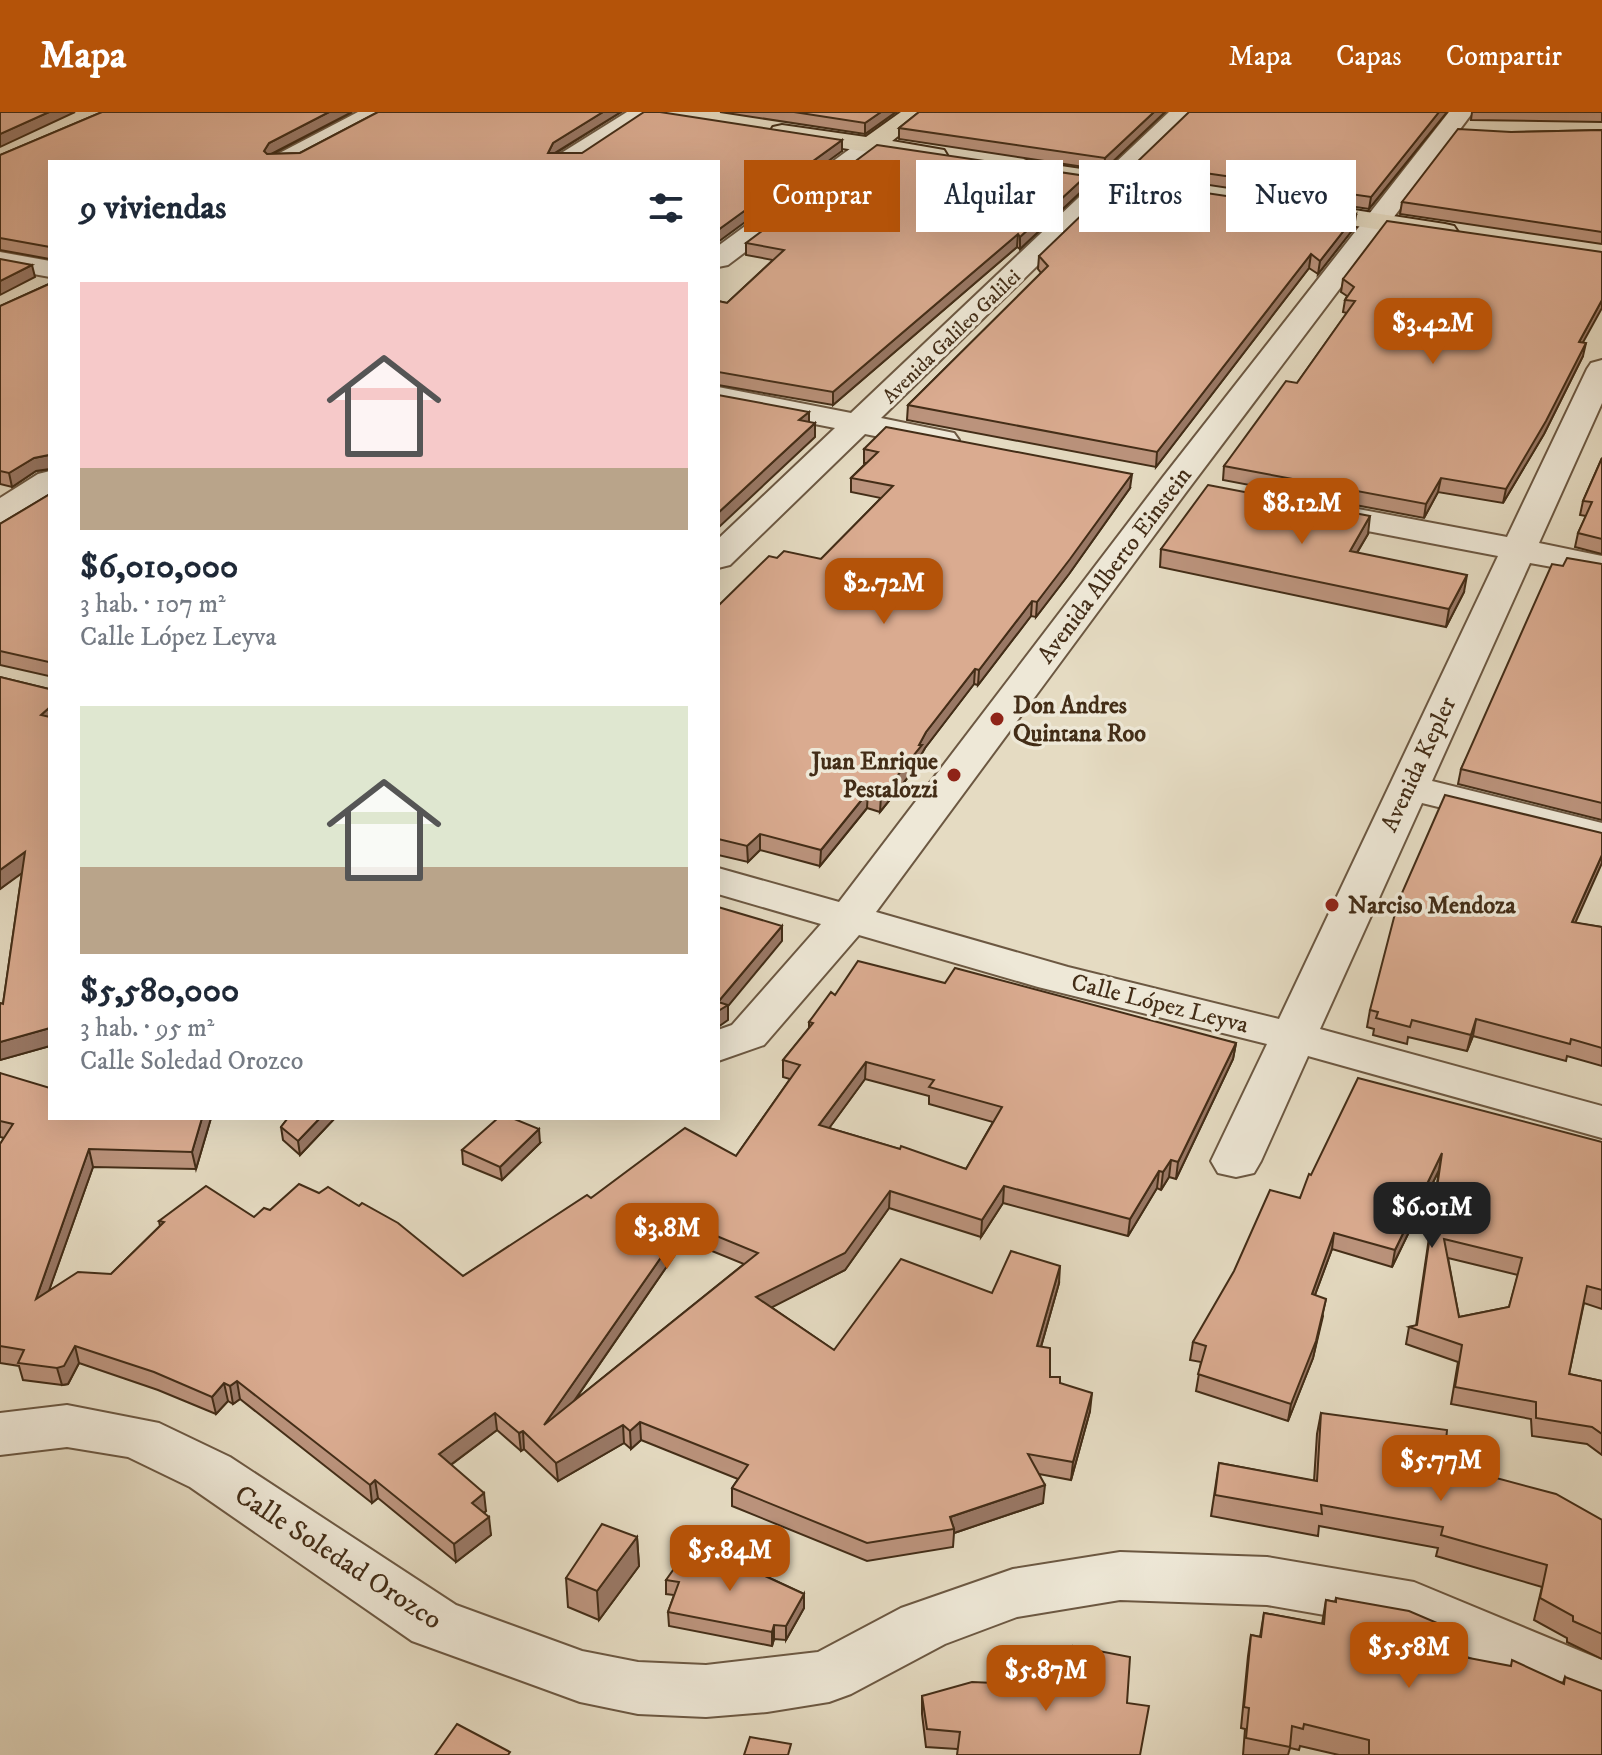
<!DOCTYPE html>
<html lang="es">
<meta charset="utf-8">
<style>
:root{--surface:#fff;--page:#f2f2f3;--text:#1f2937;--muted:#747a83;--accent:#b45309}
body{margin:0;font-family:"IM FELL DW Pica",serif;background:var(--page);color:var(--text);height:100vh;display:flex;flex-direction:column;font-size:30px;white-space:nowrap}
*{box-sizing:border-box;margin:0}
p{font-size:26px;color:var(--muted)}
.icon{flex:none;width:44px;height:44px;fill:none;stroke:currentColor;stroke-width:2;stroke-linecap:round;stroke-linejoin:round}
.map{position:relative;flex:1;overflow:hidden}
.details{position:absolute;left:48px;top:48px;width:672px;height:960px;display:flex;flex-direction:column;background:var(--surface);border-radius:0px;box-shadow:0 8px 32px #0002}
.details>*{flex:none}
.guide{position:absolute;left:744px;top:48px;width:738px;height:72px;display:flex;gap:16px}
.price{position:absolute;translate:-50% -68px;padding:0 18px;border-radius:16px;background:var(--accent);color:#fff;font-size:26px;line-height:52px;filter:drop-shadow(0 2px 4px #0008)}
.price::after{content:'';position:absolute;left:50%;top:48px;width:24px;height:18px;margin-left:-12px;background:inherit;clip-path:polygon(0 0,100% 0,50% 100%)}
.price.current{background:#222;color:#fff}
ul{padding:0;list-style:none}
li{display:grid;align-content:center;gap:16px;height:424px;padding:0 32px}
li span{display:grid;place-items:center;height:248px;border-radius:0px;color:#555}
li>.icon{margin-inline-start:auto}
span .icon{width:144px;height:144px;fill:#fffc;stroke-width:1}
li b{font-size:34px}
h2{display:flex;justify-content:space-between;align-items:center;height:96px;padding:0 32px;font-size:34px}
.pill{padding:0 28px;border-radius:0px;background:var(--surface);box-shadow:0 8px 32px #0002;font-size:28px;line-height:72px}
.pill.current{background:var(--accent);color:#fff}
header{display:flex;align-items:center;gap:48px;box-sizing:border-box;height:112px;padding:0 40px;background:var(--accent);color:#fff}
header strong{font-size:38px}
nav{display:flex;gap:44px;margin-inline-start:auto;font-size:28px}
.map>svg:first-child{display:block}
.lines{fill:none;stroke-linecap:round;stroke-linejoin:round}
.minor-casing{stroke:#6c5842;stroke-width:4}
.major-casing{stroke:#432d17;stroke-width:4}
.minor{fill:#eee8d7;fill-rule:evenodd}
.major{fill:#e5dbc2;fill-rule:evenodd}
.wall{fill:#bb937c;stroke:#432d17;stroke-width:2;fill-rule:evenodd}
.shaded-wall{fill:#997865;stroke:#432d17;stroke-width:2}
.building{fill:#daab90;stroke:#432d17;stroke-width:2;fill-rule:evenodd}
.poi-dot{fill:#8f2418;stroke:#eee8d7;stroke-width:3}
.labels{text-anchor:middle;stroke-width:7;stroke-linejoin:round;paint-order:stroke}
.far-street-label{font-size:20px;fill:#432d17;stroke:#eee8d7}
.street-label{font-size:24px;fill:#432d17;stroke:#eee8d7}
.poi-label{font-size:24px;font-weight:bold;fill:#432d17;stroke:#eee8d7;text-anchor:start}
.near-street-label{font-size:28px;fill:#432d17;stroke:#eee8d7}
</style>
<header>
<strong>Mapa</strong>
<nav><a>Mapa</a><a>Capas</a><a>Compartir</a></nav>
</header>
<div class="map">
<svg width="1602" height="1643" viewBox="0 0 1602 1643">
<rect width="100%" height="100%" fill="#e5dbc2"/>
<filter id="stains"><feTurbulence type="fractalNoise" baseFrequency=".0025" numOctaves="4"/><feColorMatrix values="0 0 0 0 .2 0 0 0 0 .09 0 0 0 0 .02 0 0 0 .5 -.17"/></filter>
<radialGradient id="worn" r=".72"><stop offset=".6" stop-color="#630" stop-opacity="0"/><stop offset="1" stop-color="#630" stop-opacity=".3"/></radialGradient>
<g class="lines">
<defs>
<g id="minor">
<polygon points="358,0 388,0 384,5 300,50 268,50 272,45"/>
<polygon points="627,0 656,0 581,50 551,50 555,45"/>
<polygon points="1169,0 1195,0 881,306 954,321 959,328 954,335 943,338 865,322 730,453 718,456 718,427 835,316 718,293 718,275 851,301"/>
<polygon points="1449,0 1473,0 1187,379 876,800 1068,855 1279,907 1498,444 1310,408 1298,405 1293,398 1298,391 1310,388 1507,425 1587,257 1591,251 1602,248 1602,291 1539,431 1602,444 1602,464 1530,451 1432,669 1602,711 1602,735 1422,691 1320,917 1602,994 1602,1026 1308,944 1261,1049 1254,1061 1236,1065 1218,1061 1211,1049 1267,932 1038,875 859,823 764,933 718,949 718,918 732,913 821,812 718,782 718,756 839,790 1163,365"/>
<polygon points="871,26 880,28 883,33 880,38 728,153 718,155 718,134 862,28"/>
<polygon points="0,140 50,149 50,165 0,156"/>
<polygon points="50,359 50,384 12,408 0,411 0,386 38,362"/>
<polygon points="67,1293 159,1311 230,1345 456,1493 582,1539 638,1550 706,1553 818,1540 901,1496 1013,1457 1120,1440 1267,1445 1414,1470 1602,1548 1602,1602 1405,1517 1267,1493 1120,1488 1017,1505 945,1532 851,1582 829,1590 767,1600 706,1605 638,1602 580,1590 412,1529 190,1375 128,1345 67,1335 0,1343 0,1301"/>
</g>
<g id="major">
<polygon points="901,0 928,0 892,29 944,38 947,43 944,48 935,50 782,27 773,25 770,20 773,15 782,13 866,25"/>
<polygon points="1027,49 1176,71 1185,74 1189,79 1185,84 1176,87 1018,62 1014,57 1018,52"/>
<polygon points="1296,89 1445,112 1454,114 1458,120 1454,126 1445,128 1287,103 1283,97 1287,91"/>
</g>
</defs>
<use href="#minor" class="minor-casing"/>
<use href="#major" class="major-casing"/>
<use href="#minor" class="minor"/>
<use href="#major" class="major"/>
</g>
<g class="wall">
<polygon points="102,0 352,0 272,42 300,41 378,0 621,0 556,41 582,41 842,28 842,39 718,50 50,50 50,357 36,359 12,375 0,372 0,194 49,172 50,147 0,138 0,43"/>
<polygon points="720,0 896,0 865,22"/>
<polygon points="919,0 1165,0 1104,58 899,27 899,16"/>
<polygon points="1447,0 1369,97 1136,62 1136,51"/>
<polygon points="1472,0 1602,0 1602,10 1471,8"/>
<polygon points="1602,18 1602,132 1400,102 1402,90 1511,20"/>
<polygon points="1085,76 1020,137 1017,135 833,293 718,273 718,189 727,191 773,148 746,143 746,131"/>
<polygon points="1354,116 1318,162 1309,156 1156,355 907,308 908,293 1041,161 1038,157 1039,144"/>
<polygon points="1343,167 1583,231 1583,244 1544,322 1503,391 1438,380 1424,406 1223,368 1224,354 1297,271 1347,201 1343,200 1345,188 1347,184 1341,180"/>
<polygon points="864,337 1130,376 1069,462 1036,505 1031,504 978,573 974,572 925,636 921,643 921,649 880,700 867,696 820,754 760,738 748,750 718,743 718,494 777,446 821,447 881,386 851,380 851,366 866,351 864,351"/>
<polygon points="1602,346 1602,442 1575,435 1578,421 1586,404 1580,403 1583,389"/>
<polygon points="50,382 50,934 0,948 0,891 3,892 22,760 0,777 0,565 49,577 49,564 0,553 0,412"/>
<polygon points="1368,422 1357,441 1464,480 1446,515 1160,455 1161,437"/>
<polygon points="1602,452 1602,708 1458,672 1461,657 1563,454"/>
<polygon points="1575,811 1602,815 1602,954 1567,944 1566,949 1473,924 1467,939 1408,925 1407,932 1373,923 1374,917 1367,915 1370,898"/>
<path d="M945,871L1236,931L1233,947L1176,1067L1169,1065L1161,1078L1157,1076L1128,1124L1003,1091L981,1125L889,1096L845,1158L771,1195L834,1238L992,1181L1059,1171L1041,1235L1050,1265L1060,1271L1090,1299L1071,1368L1039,1362L1043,1391L954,1421L953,1435L867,1449L732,1394V1376L738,1367L641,1328L631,1337L624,1331L558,1369L524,1337L521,1339L497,1318L451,1353L486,1399L484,1401L491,1423L456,1450L378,1386L372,1391L240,1287L233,1292L228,1289L216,1302L158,1278L79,1251L68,1272L62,1273L23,1268L19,1254L0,1251V1032L4,1026L0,1025V961L50,1006H211L196,1057L93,1055L49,1178L111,1162L160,1114L159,1109L254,1105L463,1164L591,1086L736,1044L790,967L783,965V948L809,917V910L835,883ZM865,967L929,984V992L993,1010L966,1057L829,1016ZM685,1128L744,1152L575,1288Z"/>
<polygon points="288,1006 335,1006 300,1043 283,1028 281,1015"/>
<path d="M1602,1030V1197L1584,1191L1569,1262L1602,1269V1343L1587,1332L1532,1324L1531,1307L1451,1292L1458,1250L1406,1232L1409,1215L1416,1214L1439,1058L1392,1155L1332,1137L1315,1183L1323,1204L1313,1246L1288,1309L1196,1279L1201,1250L1190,1248L1193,1230L1300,1086L1311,1063ZM1448,1146L1518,1163L1509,1195L1459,1205Z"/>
<polygon points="540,1031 502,1068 463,1052 462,1038"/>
<polygon points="1321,1301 1444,1352 1602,1408 1602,1547 1567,1530 1567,1526 1534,1508 1542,1475 1436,1444 1438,1436 1319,1414 1318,1424 1211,1404 1219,1351 1314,1369 1317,1322"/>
<polygon points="637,1425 639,1454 599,1508 568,1495 566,1466"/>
<polygon points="742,1447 742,1453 804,1482 804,1496 786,1528 774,1527 772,1534 669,1514 668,1500 674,1483 666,1482 666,1468"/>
<polygon points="1336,1486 1453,1543 1563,1571 1565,1565 1602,1643 1339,1643 1300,1634 1299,1638 1290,1636 1288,1643 1243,1643 1245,1617 1241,1616 1248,1544 1251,1523 1260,1525 1264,1501 1322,1512 1326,1488 1335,1490"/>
<polygon points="1130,1545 957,1637 926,1635 922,1602 922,1584 1069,1574"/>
</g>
<g class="shaded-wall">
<polygon points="49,0 75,0 0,35 0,22"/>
<polygon points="329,0 352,0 271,42 265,50 264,39 269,31"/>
<polygon points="603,0 621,0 553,42 548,41 553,31"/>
<polygon points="881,0 896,0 865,22 865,11"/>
<polygon points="1154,0 1165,0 1104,58 1105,46"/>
<polygon points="1439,0 1447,0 1369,97 1371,85"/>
<polygon points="842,28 842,39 718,130 718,118"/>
<polygon points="1086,64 1085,76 1020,137 1020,125"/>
<polygon points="1356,103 1354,116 1318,162 1320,149"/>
<polygon points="1018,122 1017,135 833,293 833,280"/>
<polygon points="1311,142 1309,156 1156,355 1157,340"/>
<polygon points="32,153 35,165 0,183 0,169"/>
<polygon points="1602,188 1602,196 1576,243 1579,230"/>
<polygon points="1586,231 1583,244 1544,322 1503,391 1506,377"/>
<polygon points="809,300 809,314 799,308"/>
<polygon points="815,311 815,325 718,416 718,401"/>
<polygon points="49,343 50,357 36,359 12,375 9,361 34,346"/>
<polygon points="1132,362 1130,376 1069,462 1036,505 1037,490"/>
<polygon points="1441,366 1438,380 1424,406 1426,392"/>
<polygon points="1370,404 1368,422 1347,457 1350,439"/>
<polygon points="1467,463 1464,480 1446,515 1449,497"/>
<polygon points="1032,489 1031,504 978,573 979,558"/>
<polygon points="975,557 974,572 925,636 921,643 921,649 880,700 881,684 919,633 926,620"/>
<polygon points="50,595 50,613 41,603"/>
<polygon points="868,680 867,696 820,754 821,738"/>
<polygon points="760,722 760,738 748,750 747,734"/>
<polygon points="25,740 29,756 0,777 0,758"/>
<polygon points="1602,743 1602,751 1568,827 1572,810"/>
<polygon points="782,814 782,829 728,894 728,908 718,915 718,890"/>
<polygon points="1476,907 1473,924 1467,939 1471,923"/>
<polygon points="50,916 50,934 0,948 0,930"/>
<polygon points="1236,931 1233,947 1176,1067 1178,1050"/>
<polygon points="866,950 865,967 819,1030 819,1013"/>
<polygon points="202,1006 211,1006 196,1057 192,1040"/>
<polygon points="320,1006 335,1006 300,1043 298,1029"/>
<polygon points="539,1017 540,1031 502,1068 500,1055"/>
<polygon points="89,1037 93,1055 40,1204 36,1187"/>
<polygon points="1442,1041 1439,1058 1392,1155 1395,1138"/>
<polygon points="1171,1048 1169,1065 1161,1078 1163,1060"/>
<polygon points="1159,1059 1157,1076 1128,1124 1130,1107"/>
<polygon points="1004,1074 1003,1091 981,1125 982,1108"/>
<polygon points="890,1079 889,1096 845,1158 757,1203 756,1185"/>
<polygon points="685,1111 685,1128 545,1331 544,1313"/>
<polygon points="1334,1121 1332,1137 1309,1199 1312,1182"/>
<polygon points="1060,1154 1059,1171 1036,1252 1037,1234"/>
<polygon points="1326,1187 1313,1246 1288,1309 1291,1292"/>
<polygon points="75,1234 79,1251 68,1272 62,1273 57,1256"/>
<polygon points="237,1269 240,1287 233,1292 230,1274"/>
<polygon points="224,1271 228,1289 216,1302 212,1285"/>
<polygon points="1092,1281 1090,1299 1071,1368 1073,1350"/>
<polygon points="495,1301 497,1318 441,1360 439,1342"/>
<polygon points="640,1310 641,1328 631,1337 630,1319"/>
<polygon points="623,1313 624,1331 558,1369 556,1351"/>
<polygon points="523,1319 524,1337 521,1339 519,1321"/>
<polygon points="375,1368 378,1386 372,1391 370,1373"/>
<polygon points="1045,1373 1043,1391 954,1421 954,1417 950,1405"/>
<polygon points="484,1381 486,1399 474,1409 472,1391"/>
<polygon points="489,1405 491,1423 456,1450 454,1432"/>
<polygon points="637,1425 639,1454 599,1508 597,1479"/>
<polygon points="804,1482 804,1496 786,1528 786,1514"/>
<polygon points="774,1513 774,1527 772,1534 772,1520"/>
</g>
<g class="building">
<polygon points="0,0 49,0 0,22"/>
<polygon points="102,0 329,0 269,31 264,39 267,42 300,41 378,0 603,0 553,31 548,41 582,41 644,0 660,0 842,28 718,118 718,50 50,50 50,135 0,126 0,43"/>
<polygon points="794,0 881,0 865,11"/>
<polygon points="919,0 1154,0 1105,46 899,16"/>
<polygon points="1189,0 1439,0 1371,85 1136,51"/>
<polygon points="1458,17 1511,20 1602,18 1602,120 1402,90"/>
<polygon points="877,33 1086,64 1020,125 1018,122 833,280 718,260 718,189 727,191 784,138 746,131"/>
<polygon points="1118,68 1356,103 1320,149 1311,142 1157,340 908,293 1048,154 1039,144"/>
<polygon points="1387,109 1602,140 1602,188 1579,230 1586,231 1546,309 1506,377 1441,366 1426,392 1224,354 1286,269 1297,271 1355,189 1345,188 1354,175 1343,167"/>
<polygon points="50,137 50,363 49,343 34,346 9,361 0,359 0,194 49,172"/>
<polygon points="0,147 32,153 0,169"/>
<polygon points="718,283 809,300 799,308 815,311 718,401"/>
<polygon points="886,315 1132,362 1070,447 1037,490 1032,489 979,558 975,557 926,620 919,633 922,633 881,684 868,680 821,738 760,722 747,734 718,727 718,494 769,444 777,446 784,439 821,447 893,374 851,366 878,340 864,337"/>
<polygon points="1602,346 1602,427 1578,421 1592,390 1583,389"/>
<polygon points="1208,373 1370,404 1350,439 1467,463 1449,497 1161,437"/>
<polygon points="50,382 50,595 41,603 50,605 50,916 0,930 0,891 3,892 25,740 0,758 0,565 49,577 49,550 0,539 0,412"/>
<polygon points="1567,446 1602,452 1602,691 1461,657 1552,452 1563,454"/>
<polygon points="1445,683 1602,721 1602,743 1572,810 1602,815 1602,936 1571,927 1570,932 1476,907 1471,923 1412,908 1410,915 1376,906 1378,900 1370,898 1398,790"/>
<polygon points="718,795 782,814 718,890 728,893 718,899"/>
<path d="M858,849L945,871L955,856L1236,931L1178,1050L1171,1048L1163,1060L1159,1059L1130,1107L1004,1074L982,1108L890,1079L845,1141L756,1185L834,1238L901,1147L992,1181L1011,1139L1060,1154L1037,1234L1050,1236V1265H1060V1271L1092,1281L1073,1350L1028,1342L1045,1373L950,1405L954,1417L867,1431L732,1376L748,1353L640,1310L630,1319L623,1313L556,1351L523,1319L519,1321L495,1301L439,1342L484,1381L472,1391L489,1405L454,1432L375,1368L370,1373L237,1269L230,1274L224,1271L212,1285L154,1260L75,1234L64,1254L57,1256L18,1251L24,1238L0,1234V1032L13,1012L0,1009V961L50,976V1006H202L192,1040L89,1037L36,1187L78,1160L111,1162L164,1110L159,1109L206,1074L254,1105L264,1096L270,1098L299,1072L319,1081L328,1075L359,1094L362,1091L398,1111L463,1164L587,1083L591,1086L685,1016L736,1044L800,953L783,948L813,911L809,910L831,880L835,883ZM866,950L934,968L929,975L1002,995L966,1057L901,1034L900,1037L819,1013ZM685,1111L758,1141L544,1313Z"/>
<path d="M1358,966L1602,1030V1178L1587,1174L1569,1262L1602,1269V1322L1592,1315L1536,1306V1290L1455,1275L1462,1233L1409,1215L1417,1213L1442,1041L1395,1138L1334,1121L1312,1182L1326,1187L1316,1229L1291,1292L1198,1262L1206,1234L1193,1230L1234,1159L1270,1078L1300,1086L1309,1062L1311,1063ZM1444,1127L1522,1146L1509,1195L1459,1205Z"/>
<polygon points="288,1006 320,1006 298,1029 281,1015"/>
<polygon points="498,1006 512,1006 539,1017 500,1055 462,1038"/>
<polygon points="1321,1301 1447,1318 1444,1352 1556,1382 1602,1408 1602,1522 1573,1509 1573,1504 1540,1486 1547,1453 1441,1423 1443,1415 1321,1393 1322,1402 1215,1383 1219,1351 1317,1369"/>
<polygon points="602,1412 637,1425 597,1479 566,1466"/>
<polygon points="688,1437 742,1447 741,1453 804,1482 786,1514 774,1513 772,1520 668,1500 679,1470 666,1468"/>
<polygon points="1336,1486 1409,1499 1456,1519 1453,1543 1511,1554 1512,1548 1564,1572 1565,1565 1602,1579 1602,1643 1369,1643 1369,1628 1304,1612 1303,1617 1292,1614 1290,1635 1246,1626 1249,1596 1244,1595 1251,1523 1261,1525 1264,1501 1324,1512 1326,1488 1336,1490"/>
<polygon points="1073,1534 1130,1545 1127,1591 1149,1594 1140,1643 957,1643 960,1620 927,1617 922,1584 972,1570 1069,1574"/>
<polygon points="457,1612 510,1640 508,1643 435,1643"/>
<polygon points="750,1625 791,1632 788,1643 744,1643"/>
</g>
<g class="poi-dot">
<circle cx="997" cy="607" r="8"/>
<circle cx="954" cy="663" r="8"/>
<circle cx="1332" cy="793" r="8"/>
</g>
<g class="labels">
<g class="far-street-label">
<text transform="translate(951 224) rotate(-44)" y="7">Avenida Galileo Galilei</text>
</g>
<g class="street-label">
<text transform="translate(1114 453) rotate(-53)" y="8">Avenida Alberto Einstein</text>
<text transform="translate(1418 652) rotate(-65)" y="8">Avenida Kepler</text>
<text transform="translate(1160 891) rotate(14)" y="8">Calle López Leyva</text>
</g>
<g class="poi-label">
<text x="1013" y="601">Don Andres<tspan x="1013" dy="28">Quintana Roo</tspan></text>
<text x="938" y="657" text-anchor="end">Juan Enrique<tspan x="938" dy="28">Pestalozzi</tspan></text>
<text x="1348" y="801">Narciso Mendoza</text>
</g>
<g class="near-street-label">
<text transform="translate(339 1444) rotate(33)" y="10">Calle Soledad Orozco</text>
</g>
</g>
<rect width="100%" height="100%" filter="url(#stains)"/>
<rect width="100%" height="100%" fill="url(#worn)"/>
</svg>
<b class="price" style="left:1433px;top:254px">$3.42M</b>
<b class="price" style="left:1302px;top:434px">$8.12M</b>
<b class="price" style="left:884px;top:514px">$2.72M</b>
<b class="price current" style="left:1432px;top:1138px">$6.01M</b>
<b class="price" style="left:667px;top:1159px">$3.8M</b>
<b class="price" style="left:1441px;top:1391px">$5.77M</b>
<b class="price" style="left:730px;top:1481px">$5.84M</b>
<b class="price" style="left:1409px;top:1578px">$5.58M</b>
<b class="price" style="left:1046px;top:1601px">$5.87M</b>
<div class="guide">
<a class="pill current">Comprar</a>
<a class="pill">Alquilar</a>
<a class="pill">Filtros</a>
<a class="pill">Nuevo</a>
</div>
<section class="details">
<h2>9 viviendas<svg class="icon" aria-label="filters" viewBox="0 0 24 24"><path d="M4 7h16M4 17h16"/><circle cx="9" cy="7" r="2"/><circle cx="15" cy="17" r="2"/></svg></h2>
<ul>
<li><span style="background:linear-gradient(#f6c9c9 75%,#b9a48a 0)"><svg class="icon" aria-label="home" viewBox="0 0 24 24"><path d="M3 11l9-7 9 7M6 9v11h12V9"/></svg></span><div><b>$6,010,000</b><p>3 hab. · 107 m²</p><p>Calle López Leyva</p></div></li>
<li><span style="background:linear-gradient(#dfe7d0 65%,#b9a48a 0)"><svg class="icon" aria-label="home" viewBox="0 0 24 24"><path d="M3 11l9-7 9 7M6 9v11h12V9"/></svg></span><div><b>$5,580,000</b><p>3 hab. · 95 m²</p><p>Calle Soledad Orozco</p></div></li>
</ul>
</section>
</div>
